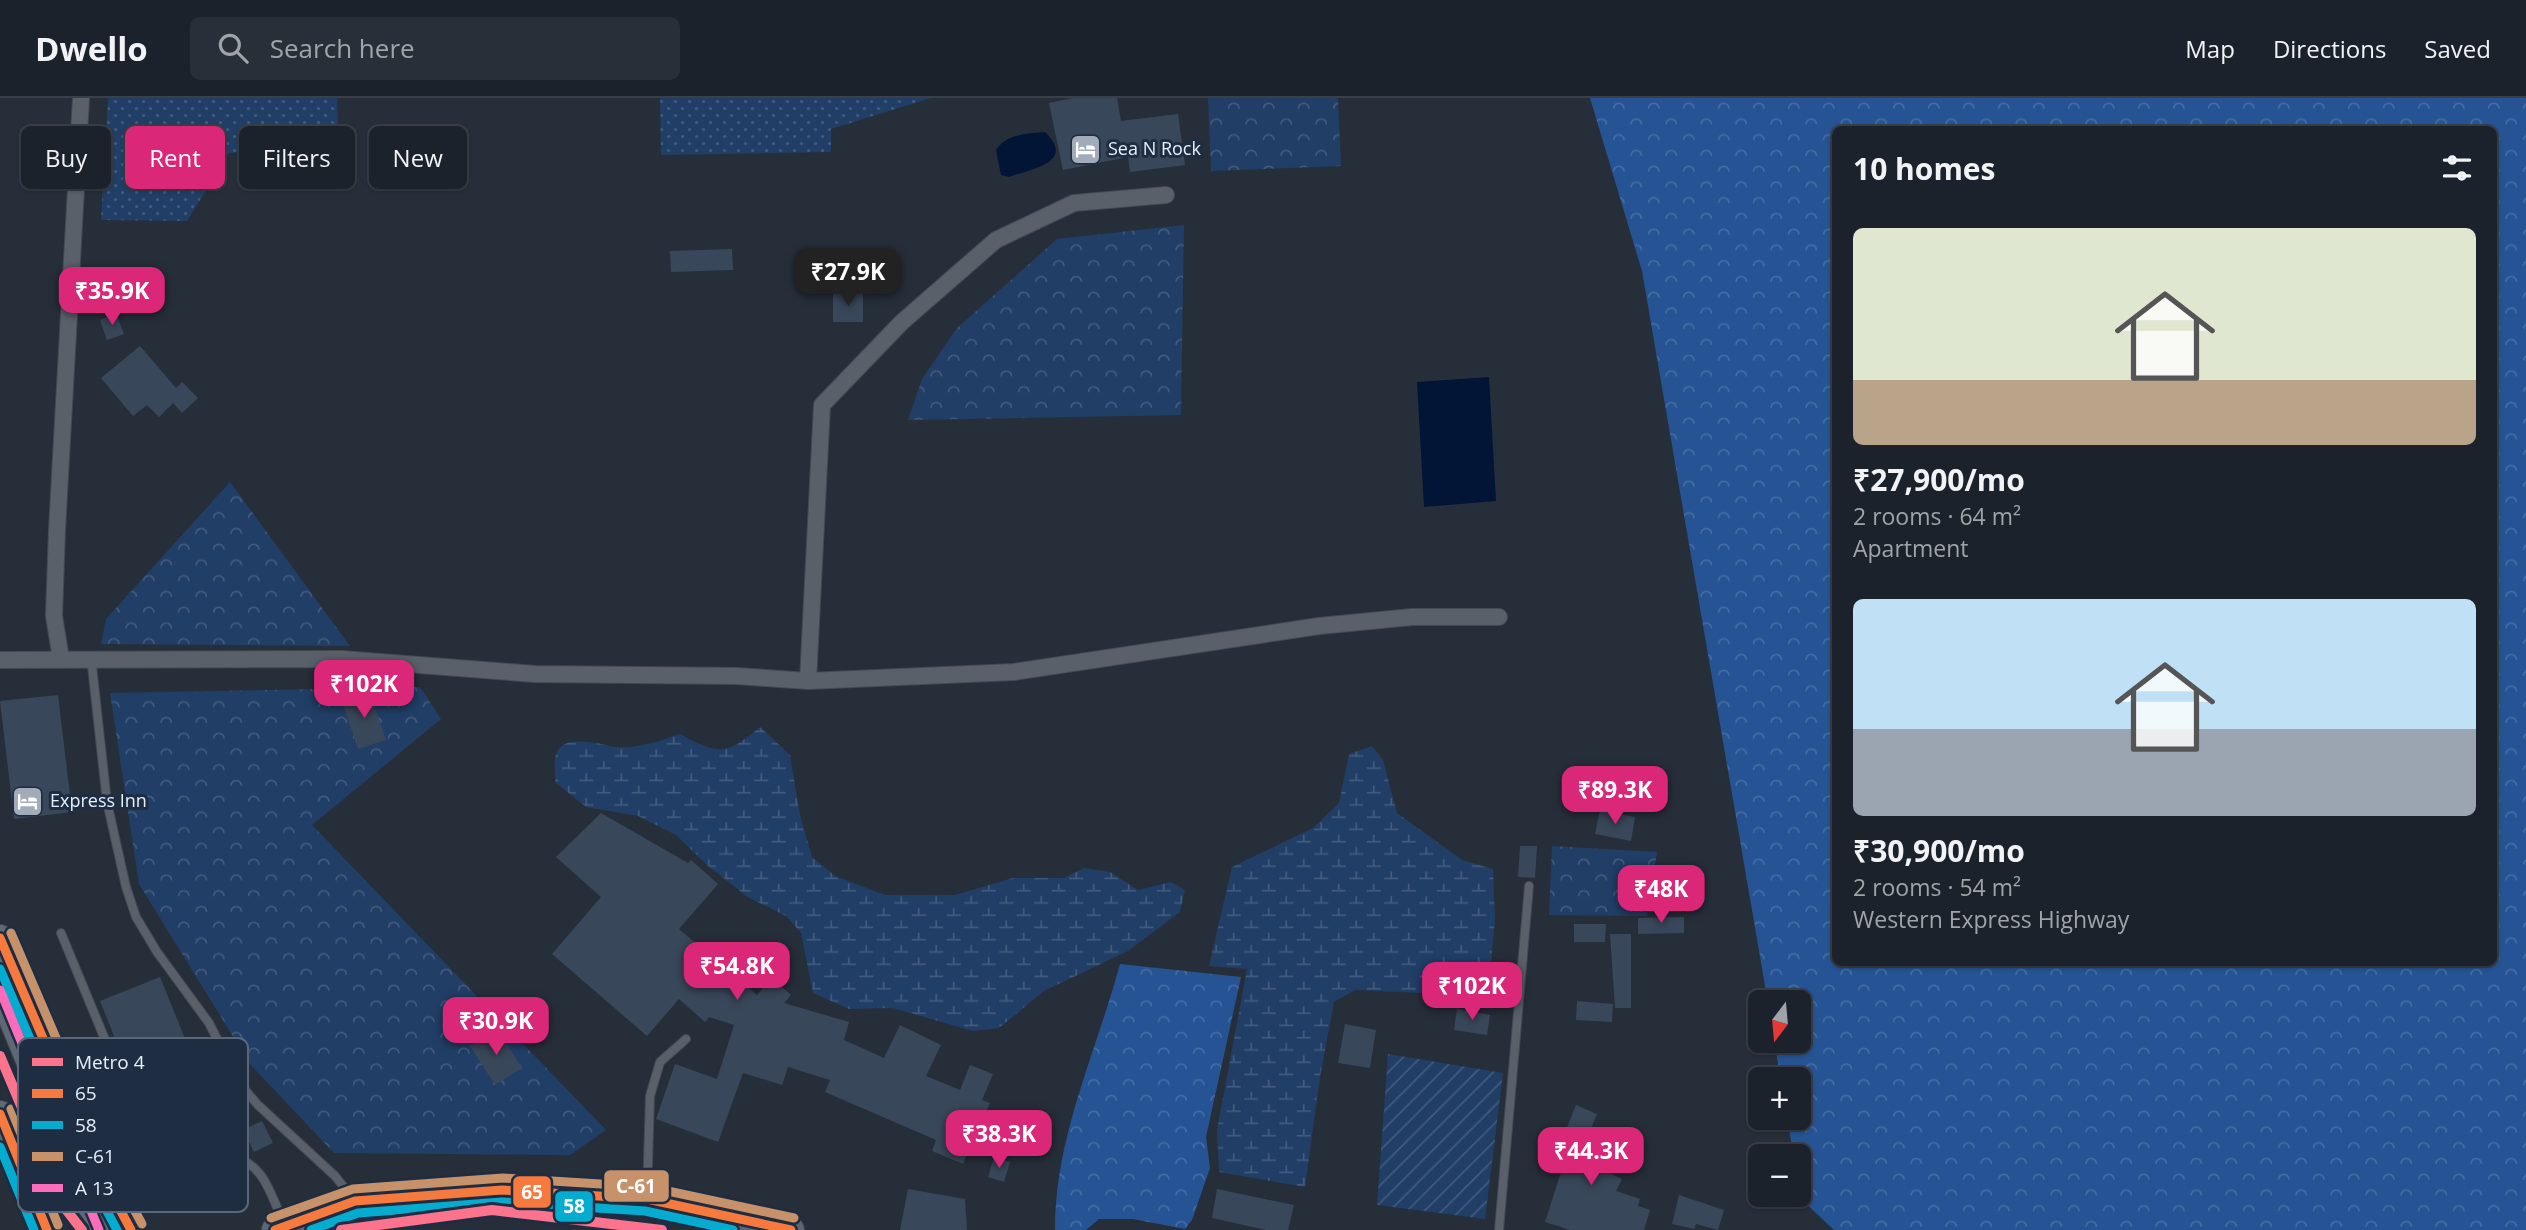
<!DOCTYPE html>
<meta charset="utf-8">
<style>
:root{--surface:#1c222c;--page:#292f38;--text:#f1f3f6;--muted:#a0a4a9;--line:#3a3f48;--accent:#db2777}
body{margin:0;font-family:"Open Sans",sans-serif;background:var(--page);color:var(--text);height:100vh;display:flex;flex-direction:column;font-size:26px;white-space:nowrap}
*{box-sizing:border-box;margin:0}
p{font-size:23px;color:var(--muted)}
.icon{flex:none;width:38px;height:38px;fill:none;stroke:currentColor;stroke-width:2;stroke-linecap:round;stroke-linejoin:round}
.map{position:relative;flex:1;overflow:hidden}
.sheet{position:absolute;left:1832px;top:28px;width:665px;height:840px;display:flex;flex-direction:column;background:var(--surface);border-radius:10px;box-shadow:0 2px 5px #0004,0 0 0 2px var(--line)}
.sheet>*{flex:none}
.hud{position:absolute;left:21px;top:28px;width:665px;height:63px;display:flex;gap:14px}
.needle{width:46px;rotate:196deg}
.buttons{position:absolute;left:1748px;top:892px;display:grid;gap:14px}
.buttons a{display:grid;place-items:center;width:63px;height:63px;border-radius:10px;background:var(--surface);box-shadow:0 2px 5px #0004,0 0 0 2px var(--line);font-size:35px}
.price{position:absolute;translate:-50% -60px;padding:0 16px;border-radius:14px;background:var(--accent);color:#fff;font-size:23px;line-height:46px;filter:drop-shadow(0 2px 4px #0008)}
.price::after{content:'';position:absolute;left:50%;top:42px;width:21px;height:16px;margin-left:-10px;background:inherit;clip-path:polygon(0 0,100% 0,50% 100%)}
.price.active{background:#222;color:#fff}
ul{padding:0;list-style:none}
li{display:grid;align-content:center;gap:14px;height:371px;padding:0 21px}
li span{display:grid;place-items:center;height:217px;border-radius:10px;color:#555}
li>.icon{margin-inline-start:auto}
span .icon{width:126px;height:126px;fill:#fffc;stroke-width:1}
li b{font-size:30px}
h2{display:flex;justify-content:space-between;align-items:center;height:84px;padding:0 21px;font-size:30px}
.chip{padding:0 24px;border-radius:10px;background:var(--surface);box-shadow:0 2px 5px #0004,0 0 0 2px var(--line);font-size:24px;line-height:63px}
.chip.active{background:var(--accent);color:#fff}
header{display:flex;align-items:center;gap:42px;box-sizing:border-box;height:98px;padding:0 35px;background:var(--surface);border-bottom:2px solid var(--line)}
header strong{font-size:33px}
nav{display:flex;gap:38px;margin-inline-start:auto;font-size:24px}
.search{width:490px;height:63px;background:var(--page);display:flex;align-items:center;gap:18px;box-sizing:border-box;padding:0 24px;border-radius:10px;color:var(--muted);font-size:26px}
.map>svg:first-child{display:block}
.grass{fill:url(#grass-dots)}
.forest{fill:url(#forest-crowns);fill-rule:evenodd}
.wetland{fill:url(#wetland-marsh)}
.park{fill:url(#park-crowns)}
.garden{fill:url(#garden-furrows)}
.water{fill:#031536}
.building{fill:#39475a}
.lines{fill:none;stroke-linecap:round;stroke-linejoin:round}
.service-casing{stroke:#434a54;stroke-width:10}
.minor-casing{stroke:#434a54;stroke-width:18}
.primary-casing{stroke:#434a54;stroke-width:28}
.trunk-casing{stroke:#434a54;stroke-width:28}
.service{stroke:#5a606a;stroke-width:8}
.minor{stroke:#5a606a;stroke-width:16}
.primary{stroke:#5f6875;stroke-width:26}
.trunk{stroke:#5c6674;stroke-width:26}
.bus-1-casing{stroke:#1e2d42;stroke-width:14}
.bus-2-casing{stroke:#1e2d42;stroke-width:14}
.bus-3-casing{stroke:#1e2d42;stroke-width:14}
.bus-4-casing{stroke:#1e2d42;stroke-width:14}
.bus-1{stroke:#f6793e;stroke-width:9}
.bus-2{stroke:#06acd0;stroke-width:9}
.bus-3{stroke:#c7916a;stroke-width:9}
.bus-4{stroke:#fb6dba;stroke-width:9}
.metro-1-casing{stroke:#1e2d42;stroke-width:16}
.metro-1{stroke:#fc738d;stroke-width:10}
.labels{text-anchor:middle;stroke-width:6;stroke-linejoin:round;paint-order:stroke}
.poi-label{font-size:18px;fill:#e5effd;stroke:#1e2d42;text-anchor:start}
.key{fill:#1e2d42;stroke:#5a677a;stroke-width:2}
.key-label{font-size:19px;fill:#e5effd}
.line-badge{stroke:#1e2d42;stroke-width:2.5}
.badge-label{font-size:19px;text-anchor:middle;font-weight:bold;fill:#fff}
</style>
<header>
<strong>Dwello</strong>
<div class="search"><svg class="icon" aria-label="search" viewBox="0 0 24 24"><circle cx="10" cy="10" r="6"/><path d="M15 15l6 6"/></svg>Search here</div>
<nav><a>Map</a><a>Directions</a><a>Saved</a></nav>
</header>
<div class="map">
<svg width="2526" height="1132" viewBox="0 0 2526 1132">
<defs>
<pattern id="grass-dots" width="8" height="8" patternUnits="userSpaceOnUse" patternTransform="scale(1.75)"><rect width="8" height="8" fill="#213e66"/><path d="M2 2h.1M6 6h.1" fill="none" stroke="#415a7d" stroke-width="1.8" stroke-linecap="round"/></pattern>
<pattern id="forest-crowns" width="20" height="18" patternUnits="userSpaceOnUse" patternTransform="scale(1.75)"><rect width="20" height="18" fill="#255393"/><path d="M2 6a3 3 0 1 1 6 0M12 15a3 3 0 1 1 6 0" fill="none" stroke="#446ca3"/></pattern>
<pattern id="wetland-marsh" width="20" height="14" patternUnits="userSpaceOnUse" patternTransform="scale(1.75)"><rect width="20" height="14" fill="#213e66"/><path d="M1 5h8M5 5V1M11 12h8M15 12V8" fill="none" stroke="#415a7d"/></pattern>
<pattern id="park-crowns" width="20" height="18" patternUnits="userSpaceOnUse" patternTransform="scale(1.75)"><rect width="20" height="18" fill="#213e66"/><path d="M2 6a3 3 0 1 1 6 0M12 15a3 3 0 1 1 6 0" fill="none" stroke="#415a7d"/></pattern>
<pattern id="garden-furrows" width="10" height="10" patternUnits="userSpaceOnUse" patternTransform="scale(1.75)"><rect width="10" height="10" fill="#213e66"/><path d="M-1 1l2-2M0 10L10 0M9 11l2-2" fill="none" stroke="#415a7d"/></pattern>
</defs>
<rect width="100%" height="100%" fill="#262e3a"/>
<g class="grass">
<polygon points="108,0 337,0 339,49 229,55 187,123 101,122"/>
<polygon points="660,0 931,0 831,31 831,54 661,57"/>
</g>
<g class="forest">
<path d="M1590,0H2526V1132H1834L1801,1101L1799,1059H1794L1787,1020H1799V982H1781L1774,943H1799V905H1768L1642,173ZM1836,32H2494V864H1836Z"/>
<path d="M1120,866L1241,879L1206,1039L1210,1070L1192,1122L1185,1131L1133,1121H1099L1086,1132H1055C1055,1038 1096,955 1120,866Z"/>
</g>
<g class="wetland">
<path d="M760,629L790,657L800,717L812,759L835,778L885,797H955L1013,780H1064L1084,770L1110,774L1138,792L1171,784L1185,792L1180,814L1128,853L1044,893L999,930L973,933L893,910L849,911L813,895L801,835L786,818L749,800L707,767L676,737L638,718L586,709L555,684C556,676 554,669 555,662C557,632 602,647 616,649C637,651 660,643 680,636C719,657 725,658 760,629Z"/>
<polygon points="1372,648 1383,662 1397,715 1462,762 1493,771 1495,822 1488,898 1355,892 1334,904 1320,979 1305,1089 1219,1074 1217,1032 1247,871 1209,868 1232,769 1313,730 1339,705 1349,656"/>
</g>
<g class="park">
<polygon points="1208,0 1338,0 1341,68 1211,73"/>
<polygon points="1184,127 1181,317 908,322 922,281 957,230 1057,141"/>
<polygon points="230,384 350,548 101,546 106,521"/>
<polygon points="420,589 441,621 312,727 606,1032 570,1057 334,1055 250,966 139,786 110,595"/>
<polygon points="1552,748 1657,754 1647,818 1549,817"/>
</g>
<polygon class="garden" points="1388,956 1503,975 1485,1121 1377,1107"/>
<g class="water">
<path d="M1045,34C1077,65 1030,71 1009,79L1001,77L996,52C1008,35 1026,36 1045,34Z"/>
<polygon points="1489,279 1496,403 1424,409 1417,284"/>
</g>
<g class="building">
<polygon points="1073,0 1117,0 1121,23 1178,16 1185,67 1130,74 1128,59 1063,72 1049,5"/>
<polygon points="732,151 733,172 671,174 670,153"/>
<rect x="833" y="195" width="30" height="29"/>
<polygon points="116,215 124,236 107,242 100,222"/>
<polygon points="140,248 176,290 182,284 198,300 182,315 173,305 159,319 147,307 133,318 101,280"/>
<polygon points="369,592 386,642 358,651 341,601"/>
<polygon points="58,597 72,714 14,721 0,603"/>
<polygon points="1600,712 1635,719 1631,743 1595,736"/>
<polygon points="601,715 688,765 691,762 718,786 679,831 757,897 772,880 791,897 784,905 849,924 844,942 884,960 900,927 941,947 926,978 960,992 970,967 993,976 982,1002 990,1005 963,1066 932,1053 936,1042 825,994 830,982 788,969 782,987 743,975 718,1044 656,1021 675,966 717,981 734,927 709,919 705,924 679,901 647,938 552,856 601,799 556,759"/>
<polygon points="1520,748 1537,748 1535,780 1518,779"/>
<polygon points="1684,819 1684,835 1638,836 1638,820"/>
<polygon points="1574,826 1606,826 1605,844 1574,844"/>
<polygon points="1610,836 1631,836 1631,910 1615,910"/>
<polygon points="160,879 223,1034 162,1058 100,903"/>
<polygon points="1577,903 1613,906 1612,924 1576,922"/>
<polygon points="1457,911 1490,917 1487,937 1454,932"/>
<polygon points="1345,926 1376,932 1370,970 1338,965"/>
<polygon points="497,931 522,970 495,987 470,948"/>
<polygon points="1576,1007 1597,1016 1590,1033 1596,1036 1591,1048 1595,1050 1589,1065 1622,1081 1616,1093 1640,1101 1638,1108 1650,1112 1644,1132 1570,1132 1545,1124 1570,1046 1562,1042"/>
<polygon points="262,1023 273,1045 254,1054 243,1032"/>
<polygon points="994,1059 1010,1064 1004,1084 988,1079"/>
<polygon points="908,1091 965,1101 967,1132 900,1132"/>
<polygon points="1217,1091 1294,1107 1288,1132 1266,1132 1212,1120"/>
<polygon points="1679,1097 1724,1112 1718,1132 1696,1126 1694,1131 1672,1126"/>
</g>
<g class="lines">
<defs>
<g id="service">
<polyline points="91,559 107,704 126,789 136,819 157,854 209,925 240,986 258,1007 335,1078 351,1098"/>
<path d="M61,835L154,1060C184,1085 203,1080 234,1059C266,1068 270,1097 284,1125"/>
<polyline points="647,1098 650,998 660,964 686,941"/>
<polyline points="1499,1132 1529,788"/>
</g>
<g id="minor">
<polyline points="61,561 54,518 57,432 81,0"/>
<polyline points="0,562 342,561 535,576 738,578 808,583 1014,574 1319,528 1412,519 1499,519"/>
<polyline points="808,583 822,307 902,224 996,142 1074,105 1166,97"/>
</g>
<g id="primary">
<polyline points="0,840 102,1078 131,1132"/>
<polyline points="0,892 99,1132"/>
<polyline points="0,1016 47,1132"/>
</g>
<polyline id="trunk" points="275,1132 355,1103 502,1092 647,1101 791,1132"/>
</defs>
<use href="#service" class="service-casing"/>
<use href="#minor" class="minor-casing"/>
<use href="#primary" class="primary-casing"/>
<use href="#trunk" class="trunk-casing"/>
<use href="#service" class="service"/>
<use href="#minor" class="minor"/>
<use href="#primary" class="primary"/>
<use href="#trunk" class="trunk"/>
<defs>
<g id="bus-1">
<polyline points="0,840 102,1078 131,1132"/>
<polyline points="0,1016 47,1132"/>
<polyline points="275,1132 355,1103 502,1092 647,1101 791,1132"/>
</g>
<g id="bus-2">
<polyline points="0,871 91,1083 117,1132"/>
<polyline points="0,1049 34,1132"/>
<polyline points="311,1132 358,1115 502,1104 645,1113 733,1132"/>
</g>
<g id="bus-3">
<polyline points="11,835 113,1073 142,1126"/>
<polyline points="11,1011 58,1127"/>
<polyline points="271,1120 353,1091 503,1080 649,1089 794,1120"/>
</g>
<polyline id="bus-4" points="0,892 99,1132"/>
</defs>
<use href="#bus-1" class="bus-1-casing"/>
<use href="#bus-2" class="bus-2-casing"/>
<use href="#bus-3" class="bus-3-casing"/>
<use href="#bus-4" class="bus-4-casing"/>
<use href="#bus-1" class="bus-1"/>
<use href="#bus-2" class="bus-2"/>
<use href="#bus-3" class="bus-3"/>
<use href="#bus-4" class="bus-4"/>
<defs>
<g id="metro-1">
<polyline points="0,958 64,1109 82,1132"/>
<polyline points="341,1132 492,1112 662,1132"/>
</g>
</defs>
<use href="#metro-1" class="metro-1-casing"/>
<use href="#metro-1" class="metro-1"/>
</g>
<defs>
<symbol id="hotel-square" viewBox="-11 -11 22 22"><rect x="-9" y="-9" width="18" height="18" rx="4" fill="#a2abb9" stroke="#1e2d42"/><path d="M-6-4.5h1.5V1H6V5H4.5V3h-9V5H-6ZM-4 0a1.8 1.8 0 1 1 3.6 0ZM.5 0V-2.5h3Q6-2.5 6 0Z" fill="#fff"/></symbol>
</defs>
<g fill-rule="evenodd">
<use href="#hotel-square" x="1068" y="34" width="35" height="35"/>
<use href="#hotel-square" x="10" y="686" width="35" height="35"/>
</g>
<g class="labels">
<g class="poi-label">
<text x="1108" y="57">Sea N Rock</text>
<text x="50" y="709">Express Inn</text>
</g>
</g>
<rect x="18" y="940" width="230" height="174" rx="10" class="key"/>
<rect x="32" y="960" width="31" height="8" fill="#fc738d"/>
<rect x="32" y="991" width="31" height="9" fill="#f6793e"/>
<rect x="32" y="1023" width="31" height="8" fill="#06acd0"/>
<rect x="32" y="1054" width="31" height="9" fill="#c7916a"/>
<rect x="32" y="1086" width="31" height="8" fill="#fb6dba"/>
<g class="key-label">
<text x="75" y="971">Metro 4</text>
<text x="75" y="1002">65</text>
<text x="75" y="1034">58</text>
<text x="75" y="1065">C-61</text>
<text x="75" y="1097">A 13</text>
</g>
<g class="line-badge">
<rect x="603" y="1071" width="67" height="34" rx="7" fill="#c7916a"/>
<rect x="512" y="1077" width="40" height="34" rx="7" fill="#f6793e"/>
<rect x="554" y="1092" width="40" height="33" rx="7" fill="#06acd0"/>
</g>
<g class="badge-label">
<text x="636" y="1095">C-61</text>
<text x="532" y="1101">65</text>
<text x="574" y="1115">58</text>
</g>
</svg>
<div class="buttons">
<a><svg class="needle" viewBox="-14 -14 28 28"><path d="M0-13l5 13h-10z" fill="#e53935"/><path d="M0 13l5-13h-10z" fill="#a0a4a9"/></svg></a>
<a>+</a>
<a>−</a>
</div>
<b class="price active" style="left:848px;top:210px">₹27.9K</b>
<b class="price" style="left:112px;top:229px">₹35.9K</b>
<b class="price" style="left:364px;top:622px">₹102K</b>
<b class="price" style="left:1615px;top:728px">₹89.3K</b>
<b class="price" style="left:1661px;top:827px">₹48K</b>
<b class="price" style="left:737px;top:904px">₹54.8K</b>
<b class="price" style="left:1472px;top:924px">₹102K</b>
<b class="price" style="left:496px;top:959px">₹30.9K</b>
<b class="price" style="left:999px;top:1072px">₹38.3K</b>
<b class="price" style="left:1591px;top:1089px">₹44.3K</b>
<div class="hud">
<a class="chip">Buy</a>
<a class="chip active">Rent</a>
<a class="chip">Filters</a>
<a class="chip">New</a>
</div>
<section class="sheet">
<h2>10 homes<svg class="icon" aria-label="filters" viewBox="0 0 24 24"><path d="M4 7h16M4 17h16"/><circle cx="9" cy="7" r="2"/><circle cx="15" cy="17" r="2"/></svg></h2>
<ul>
<li><span style="background:linear-gradient(#dfe7d0 70%,#b9a48a 0)"><svg class="icon" aria-label="home" viewBox="0 0 24 24"><path d="M3 11l9-7 9 7M6 9v11h12V9"/></svg></span><div><b>₹27,900/mo</b><p>2 rooms · 64 m²</p><p>Apartment</p></div></li>
<li><span style="background:linear-gradient(#bfe0f5 60%,#9aa5b1 0)"><svg class="icon" aria-label="home" viewBox="0 0 24 24"><path d="M3 11l9-7 9 7M6 9v11h12V9"/></svg></span><div><b>₹30,900/mo</b><p>2 rooms · 54 m²</p><p>Western Express Highway</p></div></li>
</ul>
</section>
</div>
